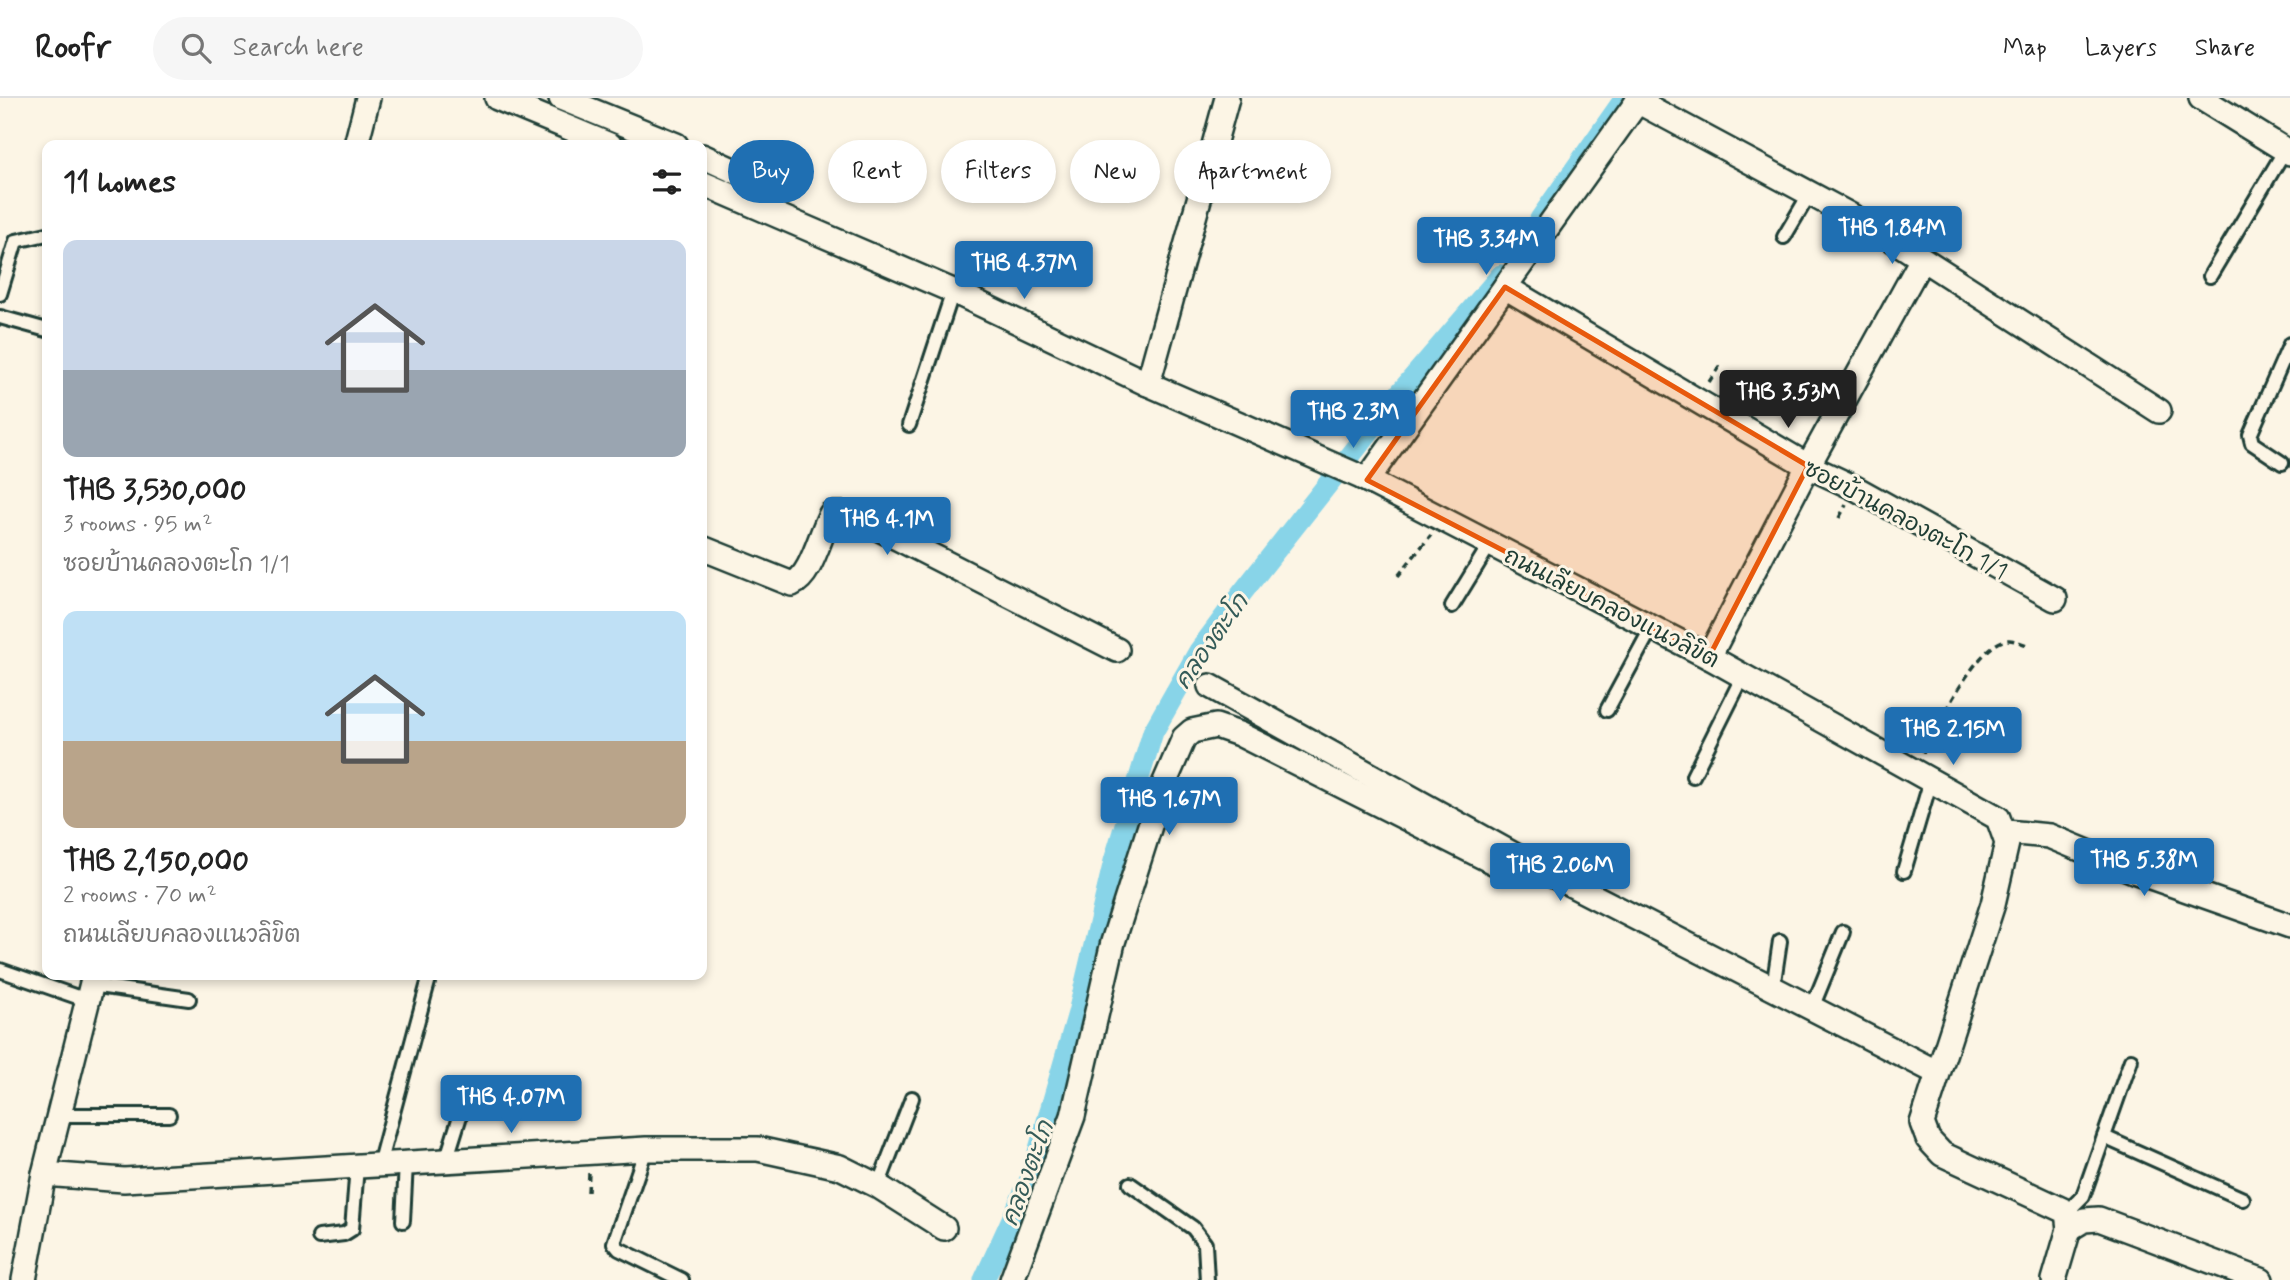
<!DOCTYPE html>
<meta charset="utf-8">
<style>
:root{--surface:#fff;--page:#f6f6f6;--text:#222;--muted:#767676;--line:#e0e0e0;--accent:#1f6fb2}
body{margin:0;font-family:Mynerve,"Playpen Sans Thai",sans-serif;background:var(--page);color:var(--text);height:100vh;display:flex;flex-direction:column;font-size:26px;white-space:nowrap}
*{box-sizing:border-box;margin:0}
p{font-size:23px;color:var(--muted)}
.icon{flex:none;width:38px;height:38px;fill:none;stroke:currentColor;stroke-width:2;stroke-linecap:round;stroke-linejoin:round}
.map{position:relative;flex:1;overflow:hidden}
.drawer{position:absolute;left:42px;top:42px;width:665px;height:840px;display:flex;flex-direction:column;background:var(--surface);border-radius:14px;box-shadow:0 4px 10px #0003}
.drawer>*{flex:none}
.banner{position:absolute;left:728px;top:42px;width:665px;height:63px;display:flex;gap:14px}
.price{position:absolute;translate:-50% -60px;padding:0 16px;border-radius:7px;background:var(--accent);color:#fff;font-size:23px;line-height:46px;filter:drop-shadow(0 2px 4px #0008)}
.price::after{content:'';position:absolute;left:50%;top:42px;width:21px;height:16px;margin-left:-10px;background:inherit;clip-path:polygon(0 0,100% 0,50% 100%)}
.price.selected{background:#222;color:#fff}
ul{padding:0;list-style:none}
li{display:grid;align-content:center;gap:14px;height:371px;padding:0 21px}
li span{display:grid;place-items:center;height:217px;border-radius:14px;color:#555}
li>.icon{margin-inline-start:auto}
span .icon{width:126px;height:126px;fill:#fffc;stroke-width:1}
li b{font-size:30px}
h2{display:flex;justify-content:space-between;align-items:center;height:84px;padding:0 21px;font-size:30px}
.tag{padding:0 24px;border-radius:32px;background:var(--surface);box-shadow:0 4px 10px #0003;font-size:24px;line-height:63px}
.tag.selected{background:var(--accent);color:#fff}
header{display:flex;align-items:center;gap:42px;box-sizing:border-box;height:98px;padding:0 35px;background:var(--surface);border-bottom:2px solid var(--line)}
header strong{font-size:33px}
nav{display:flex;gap:38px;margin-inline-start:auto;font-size:24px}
.search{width:490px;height:63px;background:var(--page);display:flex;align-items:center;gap:18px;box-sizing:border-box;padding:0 24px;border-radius:38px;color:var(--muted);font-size:26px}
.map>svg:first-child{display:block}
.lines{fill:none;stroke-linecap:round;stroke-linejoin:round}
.canal{stroke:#88d4e8;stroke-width:21}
.service-casing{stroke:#1f3d34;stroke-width:18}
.minor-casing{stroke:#1f3d34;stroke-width:28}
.path{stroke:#1f3d34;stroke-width:3.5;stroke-dasharray:7 5;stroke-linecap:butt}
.service{stroke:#fcf5e5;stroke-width:12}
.minor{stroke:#fcf5e5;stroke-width:23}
.marked{fill:#e8590c;fill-opacity:0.2;stroke:#e8590c;stroke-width:5;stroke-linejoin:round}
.labels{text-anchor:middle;stroke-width:6;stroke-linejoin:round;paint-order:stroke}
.street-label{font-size:23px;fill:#1f3d34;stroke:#fcf5e5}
.water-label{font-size:24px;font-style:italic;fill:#345b58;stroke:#fcf5e5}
</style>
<header>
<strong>Roofr</strong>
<div class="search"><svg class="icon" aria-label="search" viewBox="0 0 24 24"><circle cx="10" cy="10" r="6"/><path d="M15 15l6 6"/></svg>Search here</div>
<nav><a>Map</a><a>Layers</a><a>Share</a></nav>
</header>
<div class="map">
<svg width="2290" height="1182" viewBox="0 0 2290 1182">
<rect width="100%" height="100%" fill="#fcf5e5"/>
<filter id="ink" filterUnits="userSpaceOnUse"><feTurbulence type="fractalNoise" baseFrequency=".0143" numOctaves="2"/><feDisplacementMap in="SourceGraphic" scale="14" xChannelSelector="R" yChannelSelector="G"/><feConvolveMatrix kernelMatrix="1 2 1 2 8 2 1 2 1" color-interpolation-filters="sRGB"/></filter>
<g filter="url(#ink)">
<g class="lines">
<g class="canal">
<polyline points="1540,121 1625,0"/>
<polyline points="984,1182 1031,1079 1078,915 1114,763 1153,634 1199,553 1242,495 1403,291 1501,177"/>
</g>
<defs>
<g id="service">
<polyline points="1784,139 1810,95"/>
<polyline points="2210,178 2285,52"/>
<polyline points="0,196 16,143 47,136"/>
<polyline points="0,219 47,232"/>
<polyline points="909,327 953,193"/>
<polyline points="2282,365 2252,345 2250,337 2290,246"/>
<polyline points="1452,508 1490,446"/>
<polyline points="1607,612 1652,529"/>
<polyline points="1693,678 1743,578"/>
<polyline points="1904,773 1931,682"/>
<polyline points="0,872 86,902"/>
<polyline points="91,887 189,901"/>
<polyline points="1773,890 1780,843"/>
<polyline points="1812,910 1843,834"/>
<polyline points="58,1017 169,1017"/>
<polyline points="2104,1039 2243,1101"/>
<polyline points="646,1051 614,1145 619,1151 682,1182"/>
<polyline points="446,1063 465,1002"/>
<polyline points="379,1067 430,877"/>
<polyline points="1130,1086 1193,1130 1205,1146 1207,1182"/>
<polyline points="878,1088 912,1000"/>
<polyline points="2067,1114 2083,1098 2131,962"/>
<polyline points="403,1123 406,1065"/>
<polyline points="319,1139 344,1136 352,1131 357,1068"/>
</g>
<g id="minor">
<polyline points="497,0 610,47"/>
<polyline points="561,0 676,47"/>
<polyline points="2201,0 2290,55"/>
<polyline points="1637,3 1876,131 2159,313"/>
<polyline points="356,47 368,0"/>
<polyline points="702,58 770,89"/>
<polyline points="702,85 953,193 1148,286 1361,379 1709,559 1998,720 2007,745 1993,806 1922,1025 1928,1041 1942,1056 2067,1114 2069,1131 2054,1182"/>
<polyline points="1505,189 1808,368 1855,390 2055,501"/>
<polyline points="1148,286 1227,0"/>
<polyline points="1367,382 1640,0"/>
<path d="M702,450L792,486C812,478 820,435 831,416H850L1117,552"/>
<polyline points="1709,559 1808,368 1922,161"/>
<polyline points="1210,588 1525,763 1936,974"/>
<polyline points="2006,734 2049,738 2136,774 2290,828"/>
<polyline points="44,1076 124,1082 646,1051 758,1051 840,1069 878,1088 944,1130"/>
<polyline points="2069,1131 2084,1122 2099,1121 2261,1182"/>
<polyline points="24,1182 44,1076 94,877"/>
<polyline points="1012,1182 1073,1018 1113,844 1161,693 1184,640 1192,633 1216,628 1239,636 1499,767 1521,769 1525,763"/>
</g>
</defs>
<use href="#service" class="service-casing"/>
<use href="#minor" class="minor-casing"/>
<g class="path">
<polyline points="1709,284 1720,267"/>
<polyline points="1839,420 1846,407"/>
<polyline points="1398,478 1431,437"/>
<path d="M1923,655C1937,630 1978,542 2009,542C2015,542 2024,546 2030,548"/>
<polyline points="588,1094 589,1075"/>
</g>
<use href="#service" class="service"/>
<use href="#minor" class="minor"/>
</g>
</g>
<path class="marked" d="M1505,189L1808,368L1709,559L1367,382Z"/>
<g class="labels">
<g class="street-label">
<text transform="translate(1906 421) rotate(28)" y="8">ซอยบ้านคลองตะโก 1/1</text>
<text transform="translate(1612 509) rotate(27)" y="8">ถนนเลียบคลองแนวลิขิต</text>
</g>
<g class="water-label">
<text transform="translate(1211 543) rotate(-55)" y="8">คลองตะโก</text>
<text transform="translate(1027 1075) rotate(-70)" y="8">คลองตะโก</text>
</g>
</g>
</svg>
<b class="price" style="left:1892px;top:168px">THB 1.84M</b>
<b class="price" style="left:1486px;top:179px">THB 3.34M</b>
<b class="price" style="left:1024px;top:203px">THB 4.37M</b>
<b class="price selected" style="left:1788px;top:332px">THB 3.53M</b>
<b class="price" style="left:1353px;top:352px">THB 2.3M</b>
<b class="price" style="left:887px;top:459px">THB 4.1M</b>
<b class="price" style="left:1953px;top:669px">THB 2.15M</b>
<b class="price" style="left:1169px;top:739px">THB 1.67M</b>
<b class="price" style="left:2144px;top:800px">THB 5.38M</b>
<b class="price" style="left:1560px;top:805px">THB 2.06M</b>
<b class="price" style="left:511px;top:1037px">THB 4.07M</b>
<div class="banner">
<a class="tag selected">Buy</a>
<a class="tag">Rent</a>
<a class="tag">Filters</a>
<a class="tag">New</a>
<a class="tag">Apartment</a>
</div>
<section class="drawer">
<h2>11 homes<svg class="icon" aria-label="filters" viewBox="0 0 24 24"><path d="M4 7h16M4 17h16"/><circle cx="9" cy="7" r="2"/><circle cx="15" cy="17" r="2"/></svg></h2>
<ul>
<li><span style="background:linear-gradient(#c9d6e8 60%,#9aa5b1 0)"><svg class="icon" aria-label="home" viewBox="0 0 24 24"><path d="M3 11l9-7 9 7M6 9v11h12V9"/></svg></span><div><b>THB 3,530,000</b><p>3 rooms · 95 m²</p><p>ซอยบ้านคลองตะโก 1/1</p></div></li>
<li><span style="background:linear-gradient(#bfe0f5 60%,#b9a48a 0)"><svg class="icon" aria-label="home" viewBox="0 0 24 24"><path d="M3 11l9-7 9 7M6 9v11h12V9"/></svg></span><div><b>THB 2,150,000</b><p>2 rooms · 70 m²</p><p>ถนนเลียบคลองแนวลิขิต</p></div></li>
</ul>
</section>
</div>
